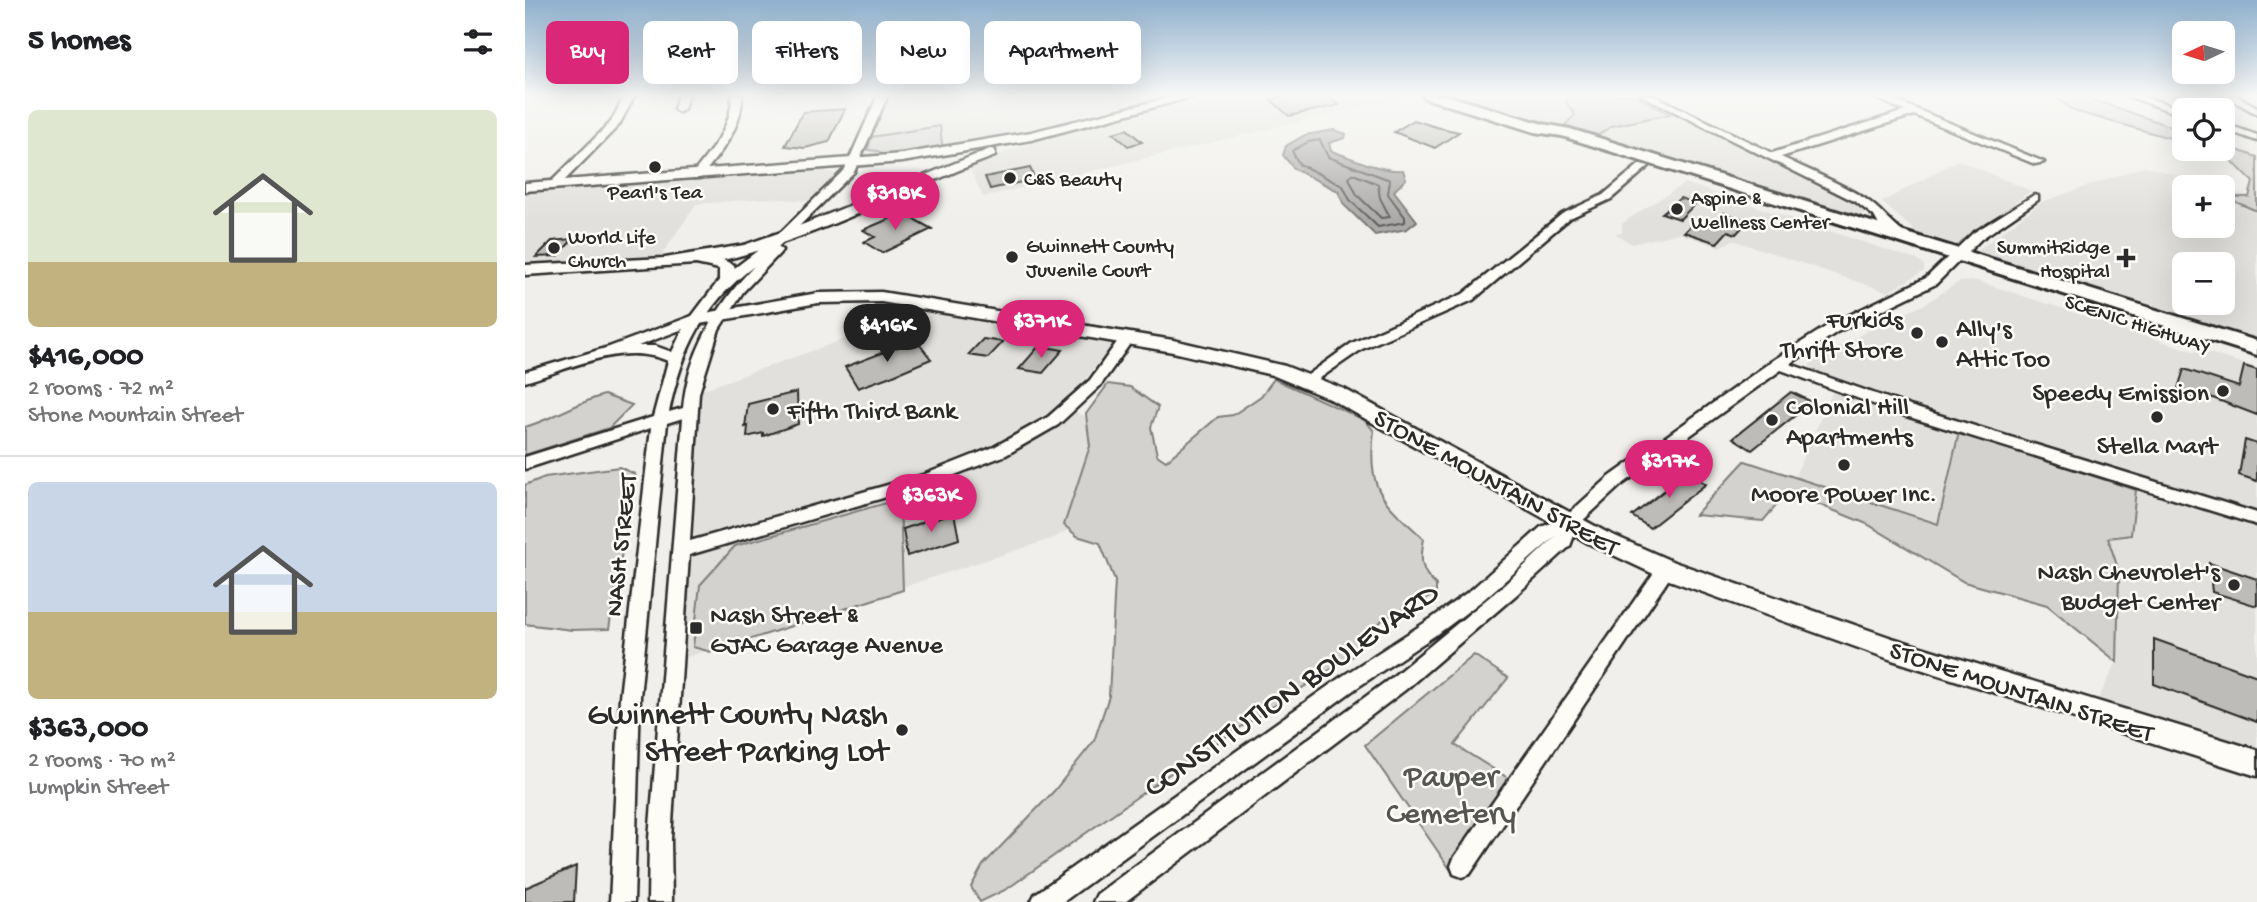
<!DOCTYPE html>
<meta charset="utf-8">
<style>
:root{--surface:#fff;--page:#f6f6f6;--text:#202124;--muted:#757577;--line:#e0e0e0;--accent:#db2777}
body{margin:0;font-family:"Gochi Hand",sans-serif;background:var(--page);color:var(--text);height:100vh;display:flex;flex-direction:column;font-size:26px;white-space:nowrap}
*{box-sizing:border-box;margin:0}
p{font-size:23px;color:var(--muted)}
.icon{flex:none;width:38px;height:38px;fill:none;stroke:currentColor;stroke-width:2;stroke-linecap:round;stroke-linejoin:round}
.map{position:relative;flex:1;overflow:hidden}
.panel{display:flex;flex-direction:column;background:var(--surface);width:525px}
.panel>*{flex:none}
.guide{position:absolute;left:21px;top:21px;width:665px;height:63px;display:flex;gap:14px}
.needle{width:46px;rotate:266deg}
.controls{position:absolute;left:1647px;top:21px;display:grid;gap:14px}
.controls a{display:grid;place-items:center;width:63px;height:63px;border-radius:10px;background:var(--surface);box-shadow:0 7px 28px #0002;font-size:35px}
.price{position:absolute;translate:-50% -60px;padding:0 16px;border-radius:24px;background:var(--accent);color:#fff;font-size:23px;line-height:46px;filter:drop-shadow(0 2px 4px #0008)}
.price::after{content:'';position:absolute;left:50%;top:42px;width:21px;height:16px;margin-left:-10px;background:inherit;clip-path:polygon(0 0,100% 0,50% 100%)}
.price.current{background:#222;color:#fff}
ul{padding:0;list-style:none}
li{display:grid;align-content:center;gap:14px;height:371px;padding:0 28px}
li+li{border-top:2px solid var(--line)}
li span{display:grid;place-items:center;height:217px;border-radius:10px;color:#555}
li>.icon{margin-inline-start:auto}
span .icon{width:126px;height:126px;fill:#fffc;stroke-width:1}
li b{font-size:30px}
h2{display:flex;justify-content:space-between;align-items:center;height:84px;padding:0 28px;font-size:30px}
.chip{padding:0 24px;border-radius:10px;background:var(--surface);box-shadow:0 7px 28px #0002;font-size:24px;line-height:63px}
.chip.current{background:var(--accent);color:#fff}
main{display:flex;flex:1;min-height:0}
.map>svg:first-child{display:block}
.built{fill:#e1e0dc;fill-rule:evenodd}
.green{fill:#d3d2cf;stroke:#7f7e7d;stroke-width:2}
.water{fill:#aaa9a7;stroke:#777775;stroke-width:2}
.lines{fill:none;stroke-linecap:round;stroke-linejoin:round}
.shore{stroke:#5e5d5d;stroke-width:2}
.building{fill:#bdbcb8;stroke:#2b2b2b;stroke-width:2}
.minor-casing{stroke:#2b2b2b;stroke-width:5}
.major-casing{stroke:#2b2b2b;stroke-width:5}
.highway-casing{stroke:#2b2b2b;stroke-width:6}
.minor{fill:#fdfcf7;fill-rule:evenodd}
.major{fill:#fdfcf7;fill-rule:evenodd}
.highway{fill:#fdfcf7;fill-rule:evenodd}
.poi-dot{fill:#2b2b2b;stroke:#fdfcf7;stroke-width:2.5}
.labels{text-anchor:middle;stroke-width:5;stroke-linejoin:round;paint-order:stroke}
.far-poi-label{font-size:21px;fill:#2b2b2b;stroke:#fdfcf7;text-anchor:start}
.far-street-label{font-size:21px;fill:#2b2b2b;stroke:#fdfcf7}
.poi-label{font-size:26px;fill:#2b2b2b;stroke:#fdfcf7;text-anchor:start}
.street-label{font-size:26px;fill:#2b2b2b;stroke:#fdfcf7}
.near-street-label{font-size:32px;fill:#2b2b2b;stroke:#fdfcf7}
.near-poi-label{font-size:32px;fill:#2b2b2b;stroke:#fdfcf7;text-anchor:end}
.near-park-label{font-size:32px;fill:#555554;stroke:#fdfcf7}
</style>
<main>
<section class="panel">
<h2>5 homes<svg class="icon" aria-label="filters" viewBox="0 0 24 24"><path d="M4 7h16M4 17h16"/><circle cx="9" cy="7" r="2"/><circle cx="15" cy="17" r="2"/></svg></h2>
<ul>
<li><span style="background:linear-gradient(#dfe7d0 70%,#c2b280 0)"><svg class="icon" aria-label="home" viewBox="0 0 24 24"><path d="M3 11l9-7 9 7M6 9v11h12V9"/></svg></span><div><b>$416,000</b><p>2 rooms · 72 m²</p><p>Stone Mountain Street</p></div></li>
<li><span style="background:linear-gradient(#c9d6e8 60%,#c2b280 0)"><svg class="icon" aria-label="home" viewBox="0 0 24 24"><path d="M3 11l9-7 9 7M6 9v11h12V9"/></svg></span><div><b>$363,000</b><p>2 rooms · 70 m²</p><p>Lumpkin Street</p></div></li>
</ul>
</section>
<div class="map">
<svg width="1732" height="902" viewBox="0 0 1732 902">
<rect width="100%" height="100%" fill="#f0efeb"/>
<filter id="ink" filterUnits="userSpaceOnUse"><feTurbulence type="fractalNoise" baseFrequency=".0143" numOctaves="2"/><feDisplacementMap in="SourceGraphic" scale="14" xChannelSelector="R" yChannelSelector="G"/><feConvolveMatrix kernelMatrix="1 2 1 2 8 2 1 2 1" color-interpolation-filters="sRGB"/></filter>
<g filter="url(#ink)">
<g class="built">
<polygon points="363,95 639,95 447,142 349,157 343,153"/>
<polygon points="693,95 884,96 458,197 443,164 524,137"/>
<polygon points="933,95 1115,95 1322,196 1341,210 1339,214 1325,217"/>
<polygon points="1433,160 1506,191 1436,242 1426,245 1398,238 1357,202"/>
<path d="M1620,166L1692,187H1659V226H1698V189L1732,199V340L1450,252L1517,202ZM1659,264H1698V303H1659Z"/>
<polygon points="299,171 309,173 310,178 284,201 244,198 171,204 136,256 0,266 0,192"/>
<polygon points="1160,183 1392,260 1399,265 1399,271 1363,292 1208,240 1195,247 1154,233 1107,244 1090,234 1097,233 1097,224 1105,218"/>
<polygon points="1452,281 1671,352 1671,349 1732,368 1732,514 1312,383 1285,371 1285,364 1344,330 1398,305 1434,282"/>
<polygon points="404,309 591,341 538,407 606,435 584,506 529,538 156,659 174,391"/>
<polygon points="1308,391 1434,432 1414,525 1270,476"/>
<polygon points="1611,490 1732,526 1732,752 1570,705 1592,662 1594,572 1583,537 1606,535"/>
</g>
<g class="green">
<polygon points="1042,95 1109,95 1145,114 1087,126 1073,135 1040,125 1050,115 1041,102"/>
<polygon points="1527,95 1554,95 1659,131 1659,142 1549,111"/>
<polygon points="415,126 417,144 420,146 357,155 353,151 343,150 346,137"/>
<polygon points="1698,145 1732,157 1732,211 1699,197 1724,197 1728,182 1706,160 1678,149 1698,149"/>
<path d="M749,379L840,420L849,431C842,492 857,500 899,539C895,559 895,571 911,585V594L857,620L827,656L660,763L482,889L455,902L446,887L458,865L529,791L569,741L584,696L590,580L575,543L552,536L539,525L565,446L561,414L583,384L605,387L633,407L626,427L632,455L641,461L693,417L708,415L736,396Z"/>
<path d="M79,395L107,405L84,428L0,455V427C28,419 51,403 79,395Z"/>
<polygon points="1434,432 1611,490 1606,535 1583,538 1594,572 1592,662 1522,605 1439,582 1342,524 1263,492 1238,521 1170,515 1220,461 1413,524"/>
<polygon points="94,467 110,474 84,629 47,630 0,624 0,485 20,477"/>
<polygon points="375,499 378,590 186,652 168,647 175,585 210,546"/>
<polygon points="949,655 983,678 930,745 986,780 925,869 840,745"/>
</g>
<path class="water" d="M809,130L821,134L820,138L804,143L806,151C829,158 855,172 878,170L881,179L869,191L892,221L882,229L850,235L819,205L813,191L769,169L758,155L761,146L780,135Z"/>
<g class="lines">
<g class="shore">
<polygon points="795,140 803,157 865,180 863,194 880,217 880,222 853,227 825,200 818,186 774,164 767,151 783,142"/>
<polygon points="828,174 853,184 855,198 865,217 856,218 832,195 824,178"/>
</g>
</g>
<g class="building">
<polygon points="766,95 802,95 814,105 764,116 745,99"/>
<polygon points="320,109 304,142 280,148 260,146 278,112"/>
<polygon points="889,120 911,127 934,132 910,148 869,132"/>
<polygon points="602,129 617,142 603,146 588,133"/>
<polygon points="505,168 510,179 465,189 460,177"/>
<polygon points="1155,198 1171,203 1155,219 1137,213"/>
<polygon points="378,213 407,229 357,253 339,242 350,237 338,230"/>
<polygon points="1199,213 1223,221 1211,234 1203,231 1192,243 1159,232 1171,220 1187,226"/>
<polygon points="48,239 33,256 11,257 27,241"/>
<polygon points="458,339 478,342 463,358 443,355"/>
<polygon points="391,340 406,359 366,376 333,388 320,367"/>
<polygon points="514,346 538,350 518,373 494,369"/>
<polygon points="1719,366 1732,370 1732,415 1675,393 1673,402 1652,392 1659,369 1714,387"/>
<polygon points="272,392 273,424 238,436 238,433 222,437 223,426 220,427 223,404"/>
<polygon points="1266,392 1287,402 1227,450 1208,438"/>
<polygon points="1720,440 1732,444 1732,481 1714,475"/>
<polygon points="1163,472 1181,484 1125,528 1107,516"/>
<polygon points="429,513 434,539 382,556 378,529 396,523 403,517 412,518"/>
<polygon points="1684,563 1732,579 1732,606 1687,592"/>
<polygon points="1629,639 1732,676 1732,722 1629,684"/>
<polygon points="51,866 49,902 0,902 0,888"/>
</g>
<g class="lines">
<defs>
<g id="minor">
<polygon points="100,95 110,95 94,125 33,187 25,187 25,183 86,122"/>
<polygon points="153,95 163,95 159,109 154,112 149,109"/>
<path d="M207,95H217C217,129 195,153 175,178H167L166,176C185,151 207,129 207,95Z"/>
<path d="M353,95H363L329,172L253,247L257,250L255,253L218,292L194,329L174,393L165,541L398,475L469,447L523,417L565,380L597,335H607L609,338L575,386L533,425L481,455L409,483L164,555L146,839L147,902H123L124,839L158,418L142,423L115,697L109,902H85L95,697L126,428L0,469V457L128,417L143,361C96,341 46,369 0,382V372L84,347L167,316L195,279L252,236L320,169ZM229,266C192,305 163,353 158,408L144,412C157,350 178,305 229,266ZM158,329L147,352L130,346H113Z"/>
<path d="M1116,95H1128L1247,153L1380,111L1344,95H1357L1519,162L1510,164L1389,115L1256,157C1283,170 1313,182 1339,198C1355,208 1364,222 1379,233L1381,236L1375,240L1355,227L1349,216L1331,202Z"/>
<polygon points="1599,95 1613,95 1660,110 1659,116"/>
<polygon points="1698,95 1710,95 1732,107 1732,114"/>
<polygon points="1698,123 1732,135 1732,141 1698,129"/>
<polygon points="1115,164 1124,166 1086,199 1045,218 948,300 837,349 788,383 783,385 776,380 827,343 938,294 1037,214 1078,195"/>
<polygon points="1509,195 1513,196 1513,200 1456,239 1411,284 1312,332 1265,364 1388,407 1732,513 1732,525 1378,415 1256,370 1095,486 1053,525 1045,546 991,595 880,690 600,902 568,902 572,894 866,678 979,585 1032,535 959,599 921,628 830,689 538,902 506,902 510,894 816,677 907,618 947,589 1016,527 1039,518 1083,478 1247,361 1302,326 1401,278 1448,233"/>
<polygon points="1141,562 1147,564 1150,569 1147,574 945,874 937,877 929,874 926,866 929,858 1135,564"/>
</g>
<g id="major">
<polygon points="655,95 675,95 506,140 377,162 0,191 0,183 377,154 506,132"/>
<path d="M465,149L470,150V156C379,190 293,238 198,260L209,265L211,273L206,286H194V269L171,264L0,275V265L140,258L219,245L279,224Z"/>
<polygon points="356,292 648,340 760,366 819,389 1081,532 1149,562 1367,638 1732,750 1732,776 1367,660 1133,576 1065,544 805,399 747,375 648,352 356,302 293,303 169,325 160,320 169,315 293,293"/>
</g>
<polygon id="highway" points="898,95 920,95 1018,124 1045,129 1732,341 1732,355 1037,136 1010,132 900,98"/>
</defs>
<use href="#minor" class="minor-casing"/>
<use href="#major" class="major-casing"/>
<use href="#highway" class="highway-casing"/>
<use href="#minor" class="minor"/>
<use href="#major" class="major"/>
<use href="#highway" class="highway"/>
</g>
</g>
<linearGradient id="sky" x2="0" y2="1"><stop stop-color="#8fb0ce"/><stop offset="0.43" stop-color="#f8f8f6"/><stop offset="1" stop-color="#f8f8f6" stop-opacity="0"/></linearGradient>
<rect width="1732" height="221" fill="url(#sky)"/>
<g class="poi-dot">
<circle cx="130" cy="167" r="7"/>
<circle cx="485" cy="178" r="7"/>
<circle cx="1152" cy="209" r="7"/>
<circle cx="29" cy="248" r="7"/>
<circle cx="487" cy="257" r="7"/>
<path d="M1597.5 247.5h7v7h7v7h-7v7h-7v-7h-7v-7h7z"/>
<circle cx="1392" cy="333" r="7"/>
<circle cx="1417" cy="342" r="7"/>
<circle cx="1698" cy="391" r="7"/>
<circle cx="248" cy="409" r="7"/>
<circle cx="1632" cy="417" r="7"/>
<circle cx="1247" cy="420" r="7"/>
<circle cx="1319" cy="465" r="7"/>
<circle cx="1709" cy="585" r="7"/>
<rect x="164" y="621" width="14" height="14" rx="3.5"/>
<circle cx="377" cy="730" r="7"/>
</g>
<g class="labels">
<g class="far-poi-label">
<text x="499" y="185">C&amp;S Beauty</text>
<text x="130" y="198" text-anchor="middle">Pearl's Tea</text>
<text x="1166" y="204">Aspine &amp;<tspan x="1166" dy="24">Wellness Center</tspan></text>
<text x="43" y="243">World Life<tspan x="43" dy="24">Church</tspan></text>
<text x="501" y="252">Gwinnett County<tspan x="501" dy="24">Juvenile Court</tspan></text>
<text x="1585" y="253" text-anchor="end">SummitRidge<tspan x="1585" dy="24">Hospital</tspan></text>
</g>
<g class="far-street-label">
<text transform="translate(1613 323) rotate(18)" y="7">SCENIC HIGHWAY</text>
</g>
<g class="poi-label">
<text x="1378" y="327" text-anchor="end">Furkids<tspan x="1378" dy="30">Thrift Store</tspan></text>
<text x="1431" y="336">Ally's<tspan x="1431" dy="30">Attic Too</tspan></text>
<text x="1684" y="400" text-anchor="end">Speedy Emission</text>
<text x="1261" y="414">Colonial Hill<tspan x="1261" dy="30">Apartments</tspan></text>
<text x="262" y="418">Fifth Third Bank</text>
<text x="1632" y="453" text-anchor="middle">Stella Mart</text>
<text x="1319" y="501" text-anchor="middle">Moore Power Inc.</text>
<text x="1695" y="579" text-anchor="end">Nash Chevrolet's<tspan x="1695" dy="30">Budget Center</tspan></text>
<text x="185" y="622">Nash Street &amp;<tspan x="185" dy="30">GJAC Garage Avenue</tspan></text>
</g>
<g class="street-label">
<text transform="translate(972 481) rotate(29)" y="9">STONE MOUNTAIN STREET</text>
<text transform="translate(94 545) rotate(-84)" y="9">NASH STREET</text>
<text transform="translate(1497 690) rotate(18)" y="9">STONE MOUNTAIN STREET</text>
</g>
<g class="near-street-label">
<text transform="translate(765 688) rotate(-35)" y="11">CONSTITUTION BOULEVARD</text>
</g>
<g class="near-poi-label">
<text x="363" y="723">Gwinnett County Nash<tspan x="363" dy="37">Street Parking Lot</tspan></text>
</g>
<g class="near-park-label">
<text x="926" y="785">Pauper<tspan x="926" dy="37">Cemetery</tspan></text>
</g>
</g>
</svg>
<div class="controls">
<a><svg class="needle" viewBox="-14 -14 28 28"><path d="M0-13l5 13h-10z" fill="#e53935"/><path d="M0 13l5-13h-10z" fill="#757577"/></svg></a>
<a><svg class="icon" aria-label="locate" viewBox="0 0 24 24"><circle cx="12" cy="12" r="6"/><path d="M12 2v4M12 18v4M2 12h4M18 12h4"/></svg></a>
<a>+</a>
<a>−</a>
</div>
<b class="price" style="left:370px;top:232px">$318K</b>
<b class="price" style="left:516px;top:360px">$371K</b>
<b class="price current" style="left:362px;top:364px">$416K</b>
<b class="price" style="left:1144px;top:500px">$317K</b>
<b class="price" style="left:406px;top:534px">$363K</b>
<div class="guide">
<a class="chip current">Buy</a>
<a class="chip">Rent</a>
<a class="chip">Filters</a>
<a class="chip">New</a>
<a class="chip">Apartment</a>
</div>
</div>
</main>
